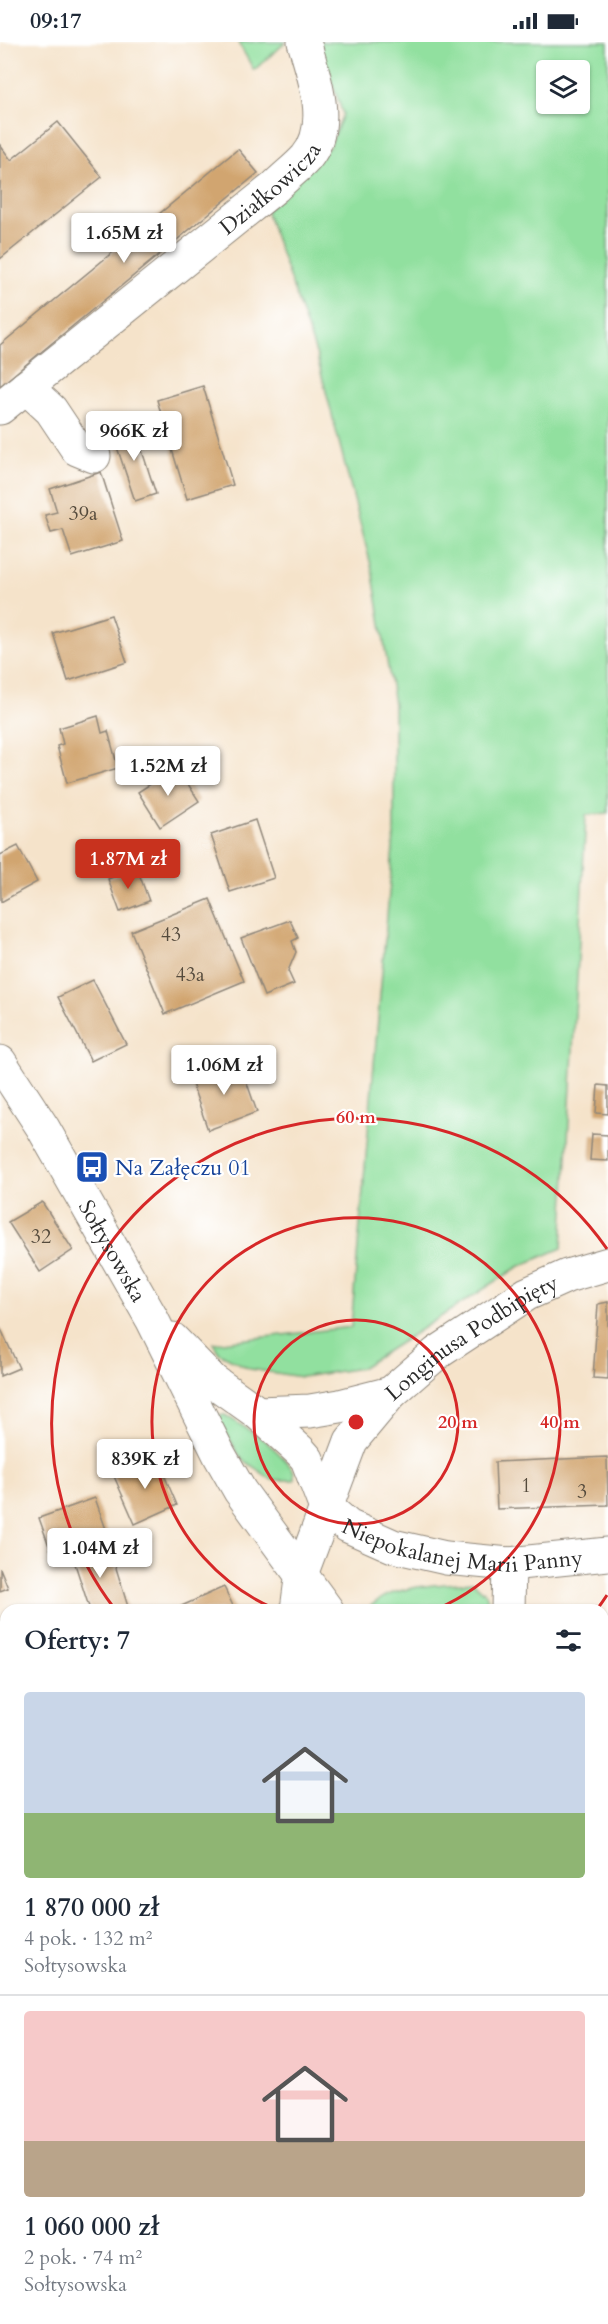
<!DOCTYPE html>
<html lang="pl">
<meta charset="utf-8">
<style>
:root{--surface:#fff;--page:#f2f2f3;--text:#1f2937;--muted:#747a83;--line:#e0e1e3;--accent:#c8321e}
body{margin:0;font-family:Cardo,serif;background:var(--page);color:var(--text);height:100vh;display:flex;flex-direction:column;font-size:22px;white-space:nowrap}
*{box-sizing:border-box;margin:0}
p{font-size:20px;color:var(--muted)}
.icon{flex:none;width:33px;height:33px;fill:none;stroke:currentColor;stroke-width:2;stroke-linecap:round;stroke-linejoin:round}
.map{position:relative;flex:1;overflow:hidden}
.side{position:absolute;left:0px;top:1562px;width:609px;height:722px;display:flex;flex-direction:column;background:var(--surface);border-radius:18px 18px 0 0;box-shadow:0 2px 4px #0004}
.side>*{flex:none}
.tools{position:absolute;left:536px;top:18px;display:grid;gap:12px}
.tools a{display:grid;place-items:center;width:54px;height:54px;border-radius:6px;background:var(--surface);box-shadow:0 2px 4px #0004;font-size:30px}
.price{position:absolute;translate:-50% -51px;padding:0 14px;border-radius:6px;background:#fff;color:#222;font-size:20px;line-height:39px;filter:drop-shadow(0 2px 3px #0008)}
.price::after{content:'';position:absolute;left:50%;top:36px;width:18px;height:14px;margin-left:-9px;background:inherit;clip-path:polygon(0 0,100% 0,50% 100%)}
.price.on{background:var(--accent);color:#fff}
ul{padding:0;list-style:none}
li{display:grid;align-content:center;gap:12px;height:318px;padding:0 24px}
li+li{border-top:2px solid var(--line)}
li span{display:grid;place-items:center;height:186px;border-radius:6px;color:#555}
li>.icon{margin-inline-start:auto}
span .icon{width:108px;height:108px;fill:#fffc;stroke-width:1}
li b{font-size:26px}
h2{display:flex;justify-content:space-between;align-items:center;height:72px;padding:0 24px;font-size:26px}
.status{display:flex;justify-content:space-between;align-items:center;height:42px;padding:0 30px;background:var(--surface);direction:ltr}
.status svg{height:16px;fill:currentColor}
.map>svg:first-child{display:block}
.green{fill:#91e09f;stroke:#5e8665;stroke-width:1.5;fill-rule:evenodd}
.forest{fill:#74be86;stroke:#507458;stroke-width:1.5}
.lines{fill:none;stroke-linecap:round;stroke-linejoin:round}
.stream{stroke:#6cb2e3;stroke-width:10}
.building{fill:#d1a56f}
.minor-casing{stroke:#90877a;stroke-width:35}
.minor{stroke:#fff;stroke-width:33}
.ring{fill:none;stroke:#d62828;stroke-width:3}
.labels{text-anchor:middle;stroke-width:4.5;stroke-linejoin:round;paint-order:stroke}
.number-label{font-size:20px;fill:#544a3c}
.street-label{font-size:22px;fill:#2b2b2b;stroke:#fff}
.transit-label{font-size:22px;fill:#164399;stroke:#fff;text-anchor:start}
.centre{fill:#d62828;stroke:#fff;stroke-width:3}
.ring-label{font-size:18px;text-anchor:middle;font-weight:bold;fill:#d62828;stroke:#fff;stroke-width:4.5;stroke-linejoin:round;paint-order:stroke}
</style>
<div class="status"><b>09:17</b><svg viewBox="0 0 49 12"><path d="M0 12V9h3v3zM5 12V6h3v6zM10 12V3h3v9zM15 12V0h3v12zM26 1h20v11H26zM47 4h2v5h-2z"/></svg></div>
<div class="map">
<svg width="608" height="2282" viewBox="0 0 608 2282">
<rect width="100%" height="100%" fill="#fff"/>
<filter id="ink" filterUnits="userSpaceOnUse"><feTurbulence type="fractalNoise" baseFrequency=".0167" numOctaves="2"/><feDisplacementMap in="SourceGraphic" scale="12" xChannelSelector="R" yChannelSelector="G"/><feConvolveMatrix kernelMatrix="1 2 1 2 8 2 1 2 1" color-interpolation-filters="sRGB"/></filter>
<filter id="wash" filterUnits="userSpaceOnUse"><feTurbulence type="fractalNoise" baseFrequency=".008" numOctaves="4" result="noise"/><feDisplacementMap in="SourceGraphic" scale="24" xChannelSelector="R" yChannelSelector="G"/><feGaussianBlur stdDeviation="1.35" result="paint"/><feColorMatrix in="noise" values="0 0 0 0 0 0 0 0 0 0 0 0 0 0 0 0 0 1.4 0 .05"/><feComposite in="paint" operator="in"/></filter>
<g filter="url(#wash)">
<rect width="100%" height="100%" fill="#f5e3ca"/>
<g class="green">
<polygon points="238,0 286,0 254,28"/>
<path d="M318,0H608V771L586,773L562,1206L518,1225L361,1326L301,1335L250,1327L219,1311L213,1301L351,1285L394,794V662L372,527L316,311L266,169L330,104L343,72ZM546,28H579V62H546Z"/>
<path d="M220,1373H225C249,1388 279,1405 294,1430V1438H272L241,1416L217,1376Z"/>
<path d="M473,1540L486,1552L491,1567H368C390,1542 441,1543 473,1540Z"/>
<polygon points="603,2214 608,2216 608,2282 513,2282 503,2277 603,2277"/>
</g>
<polygon class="forest" points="0,1636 6,1643 6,2239 0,2242"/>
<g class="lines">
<polyline class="stream" points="0,2006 6,2009"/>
</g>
<g id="blocks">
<g class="building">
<polygon points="58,80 102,135 0,217 0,103 11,118"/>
<polygon points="238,107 258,131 0,344 0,303"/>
<polygon points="203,344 233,443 187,457 157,358"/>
<polygon points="133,381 156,452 135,459 111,387"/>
<polygon points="101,430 123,499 72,515 63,488 51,491 45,473 57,470 50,447"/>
<polygon points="111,573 127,620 68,639 53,591"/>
<polygon points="98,674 102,691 108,689 118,726 67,741 57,704 63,702 59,686"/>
<polygon points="177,725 199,759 160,785 138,750"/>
<polygon points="255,778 274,836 230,850 211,793"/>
<polygon points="18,804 37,840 1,860 0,813"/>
<polygon points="137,826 149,859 120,870 108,837"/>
<polygon points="210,857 244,939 165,972 131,889"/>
<polygon points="290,878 298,896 292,899 296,910 288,929 294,942 264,954 241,896"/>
<polygon points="93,938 126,1002 91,1019 58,955"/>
<polygon points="240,1021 257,1070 208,1088 191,1039"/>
<polygon points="598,1043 608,1044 608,1072 596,1071"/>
<polygon points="592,1092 608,1093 608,1119 590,1118"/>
<polygon points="42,1160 73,1208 40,1230 8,1180"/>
<polygon points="608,1260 608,1337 593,1336 598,1262"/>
<polygon points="0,1285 19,1326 0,1334"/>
<polygon points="156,1414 177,1463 135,1482 113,1432"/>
<polygon points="607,1415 608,1463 497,1467 495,1420"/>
<polygon points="95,1456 109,1496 53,1515 39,1476"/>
<polygon points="107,1500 112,1513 129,1568 90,1568 76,1525 72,1511"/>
<polygon points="0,1526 8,1546 0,1549"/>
<polygon points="224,1545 235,1568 177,1568 177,1566"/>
<polygon points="603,1617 608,1619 608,1665 604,1679"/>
<polygon points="603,2037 608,2039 608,2174 603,2172"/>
</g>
</g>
</g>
<g filter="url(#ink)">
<use href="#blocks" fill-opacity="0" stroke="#90877a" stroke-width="1.5"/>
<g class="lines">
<defs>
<g id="minor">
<polyline points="26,345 51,368 77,407 94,414"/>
<path id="s1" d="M0,366L275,145C285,135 297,126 306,116C333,84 314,34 304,0"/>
<path id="s2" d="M0,1020L43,1086L152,1277L220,1414L240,1449L327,1568"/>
<path id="s3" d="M172,1297L213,1339L258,1371L300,1409L307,1417L325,1464L348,1484L393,1504L446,1516L509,1522L608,1512"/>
<polyline points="258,1371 310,1369 340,1364 391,1351"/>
<path id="s4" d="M297,1568L302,1530L351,1399L391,1351L437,1311L527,1252L567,1234L608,1222"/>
<polyline points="508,1568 509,1522"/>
<polyline points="457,2277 466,2282"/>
<polyline points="5,2282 16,2277"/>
</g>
</defs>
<use href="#minor" class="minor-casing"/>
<use href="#minor" class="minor"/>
</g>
</g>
<g class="ring">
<circle cx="356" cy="1380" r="102"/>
<path d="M275 1567A204 204 0 1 1 437 1567"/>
<path d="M607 1553A305 305 0 0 1 598 1566M114 1566A305 305 0 1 1 607 1207"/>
</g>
<defs>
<symbol id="bus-square" viewBox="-11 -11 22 22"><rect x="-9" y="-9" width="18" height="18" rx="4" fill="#1a4fb4" stroke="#fff"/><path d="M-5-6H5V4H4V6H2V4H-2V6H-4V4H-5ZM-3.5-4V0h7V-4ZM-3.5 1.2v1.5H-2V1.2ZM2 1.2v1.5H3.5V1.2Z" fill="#fff"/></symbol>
</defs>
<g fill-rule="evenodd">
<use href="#bus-square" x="73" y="1106" width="38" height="38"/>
</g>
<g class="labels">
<g class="number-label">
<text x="83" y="478">39a</text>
<text x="171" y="899">43</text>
<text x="190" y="939">43a</text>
<text x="41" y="1201">32</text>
<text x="526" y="1450">1</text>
<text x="582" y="1456">3</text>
</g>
<g class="street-label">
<text dy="8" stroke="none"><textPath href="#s1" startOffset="348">Działkowicza</textPath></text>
<text dy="8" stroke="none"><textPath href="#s2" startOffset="220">Sołtysowska</textPath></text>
<text dy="8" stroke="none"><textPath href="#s4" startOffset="339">Longinusa Podbipięty</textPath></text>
<text dy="8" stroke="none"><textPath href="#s3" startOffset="380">Niepokalanej Marii Panny</textPath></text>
</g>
<g class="transit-label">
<text x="115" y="1133">Na Załęczu 01</text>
</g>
</g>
<circle cx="356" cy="1380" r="9" class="centre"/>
<g class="ring-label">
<text x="356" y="1081">60 m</text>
<text x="458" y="1386">20 m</text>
<text x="560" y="1386">40 m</text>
</g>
</svg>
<div class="tools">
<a><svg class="icon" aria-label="layers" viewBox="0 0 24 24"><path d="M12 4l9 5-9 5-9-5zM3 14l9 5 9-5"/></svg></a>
</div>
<b class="price" style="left:124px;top:222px">1.65M zł</b>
<b class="price" style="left:134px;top:420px">966K zł</b>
<b class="price" style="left:168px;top:755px">1.52M zł</b>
<b class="price on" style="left:128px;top:848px">1.87M zł</b>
<b class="price" style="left:224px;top:1054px">1.06M zł</b>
<b class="price" style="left:145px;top:1448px">839K zł</b>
<b class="price" style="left:100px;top:1537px">1.04M zł</b>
<section class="side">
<h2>Oferty: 7<svg class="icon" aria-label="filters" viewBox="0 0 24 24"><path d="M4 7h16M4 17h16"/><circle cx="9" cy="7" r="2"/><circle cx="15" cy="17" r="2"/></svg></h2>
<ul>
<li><span style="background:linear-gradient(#c9d6e8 65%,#8fb573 0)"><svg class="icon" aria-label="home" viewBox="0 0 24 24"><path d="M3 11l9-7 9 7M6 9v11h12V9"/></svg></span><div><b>1 870 000 zł</b><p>4 pok. · 132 m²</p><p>Sołtysowska</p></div></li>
<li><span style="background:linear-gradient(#f6c9c9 70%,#b9a48a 0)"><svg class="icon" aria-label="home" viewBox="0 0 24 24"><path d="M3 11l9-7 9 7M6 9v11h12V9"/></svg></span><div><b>1 060 000 zł</b><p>2 pok. · 74 m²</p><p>Sołtysowska</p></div></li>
</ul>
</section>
</div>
